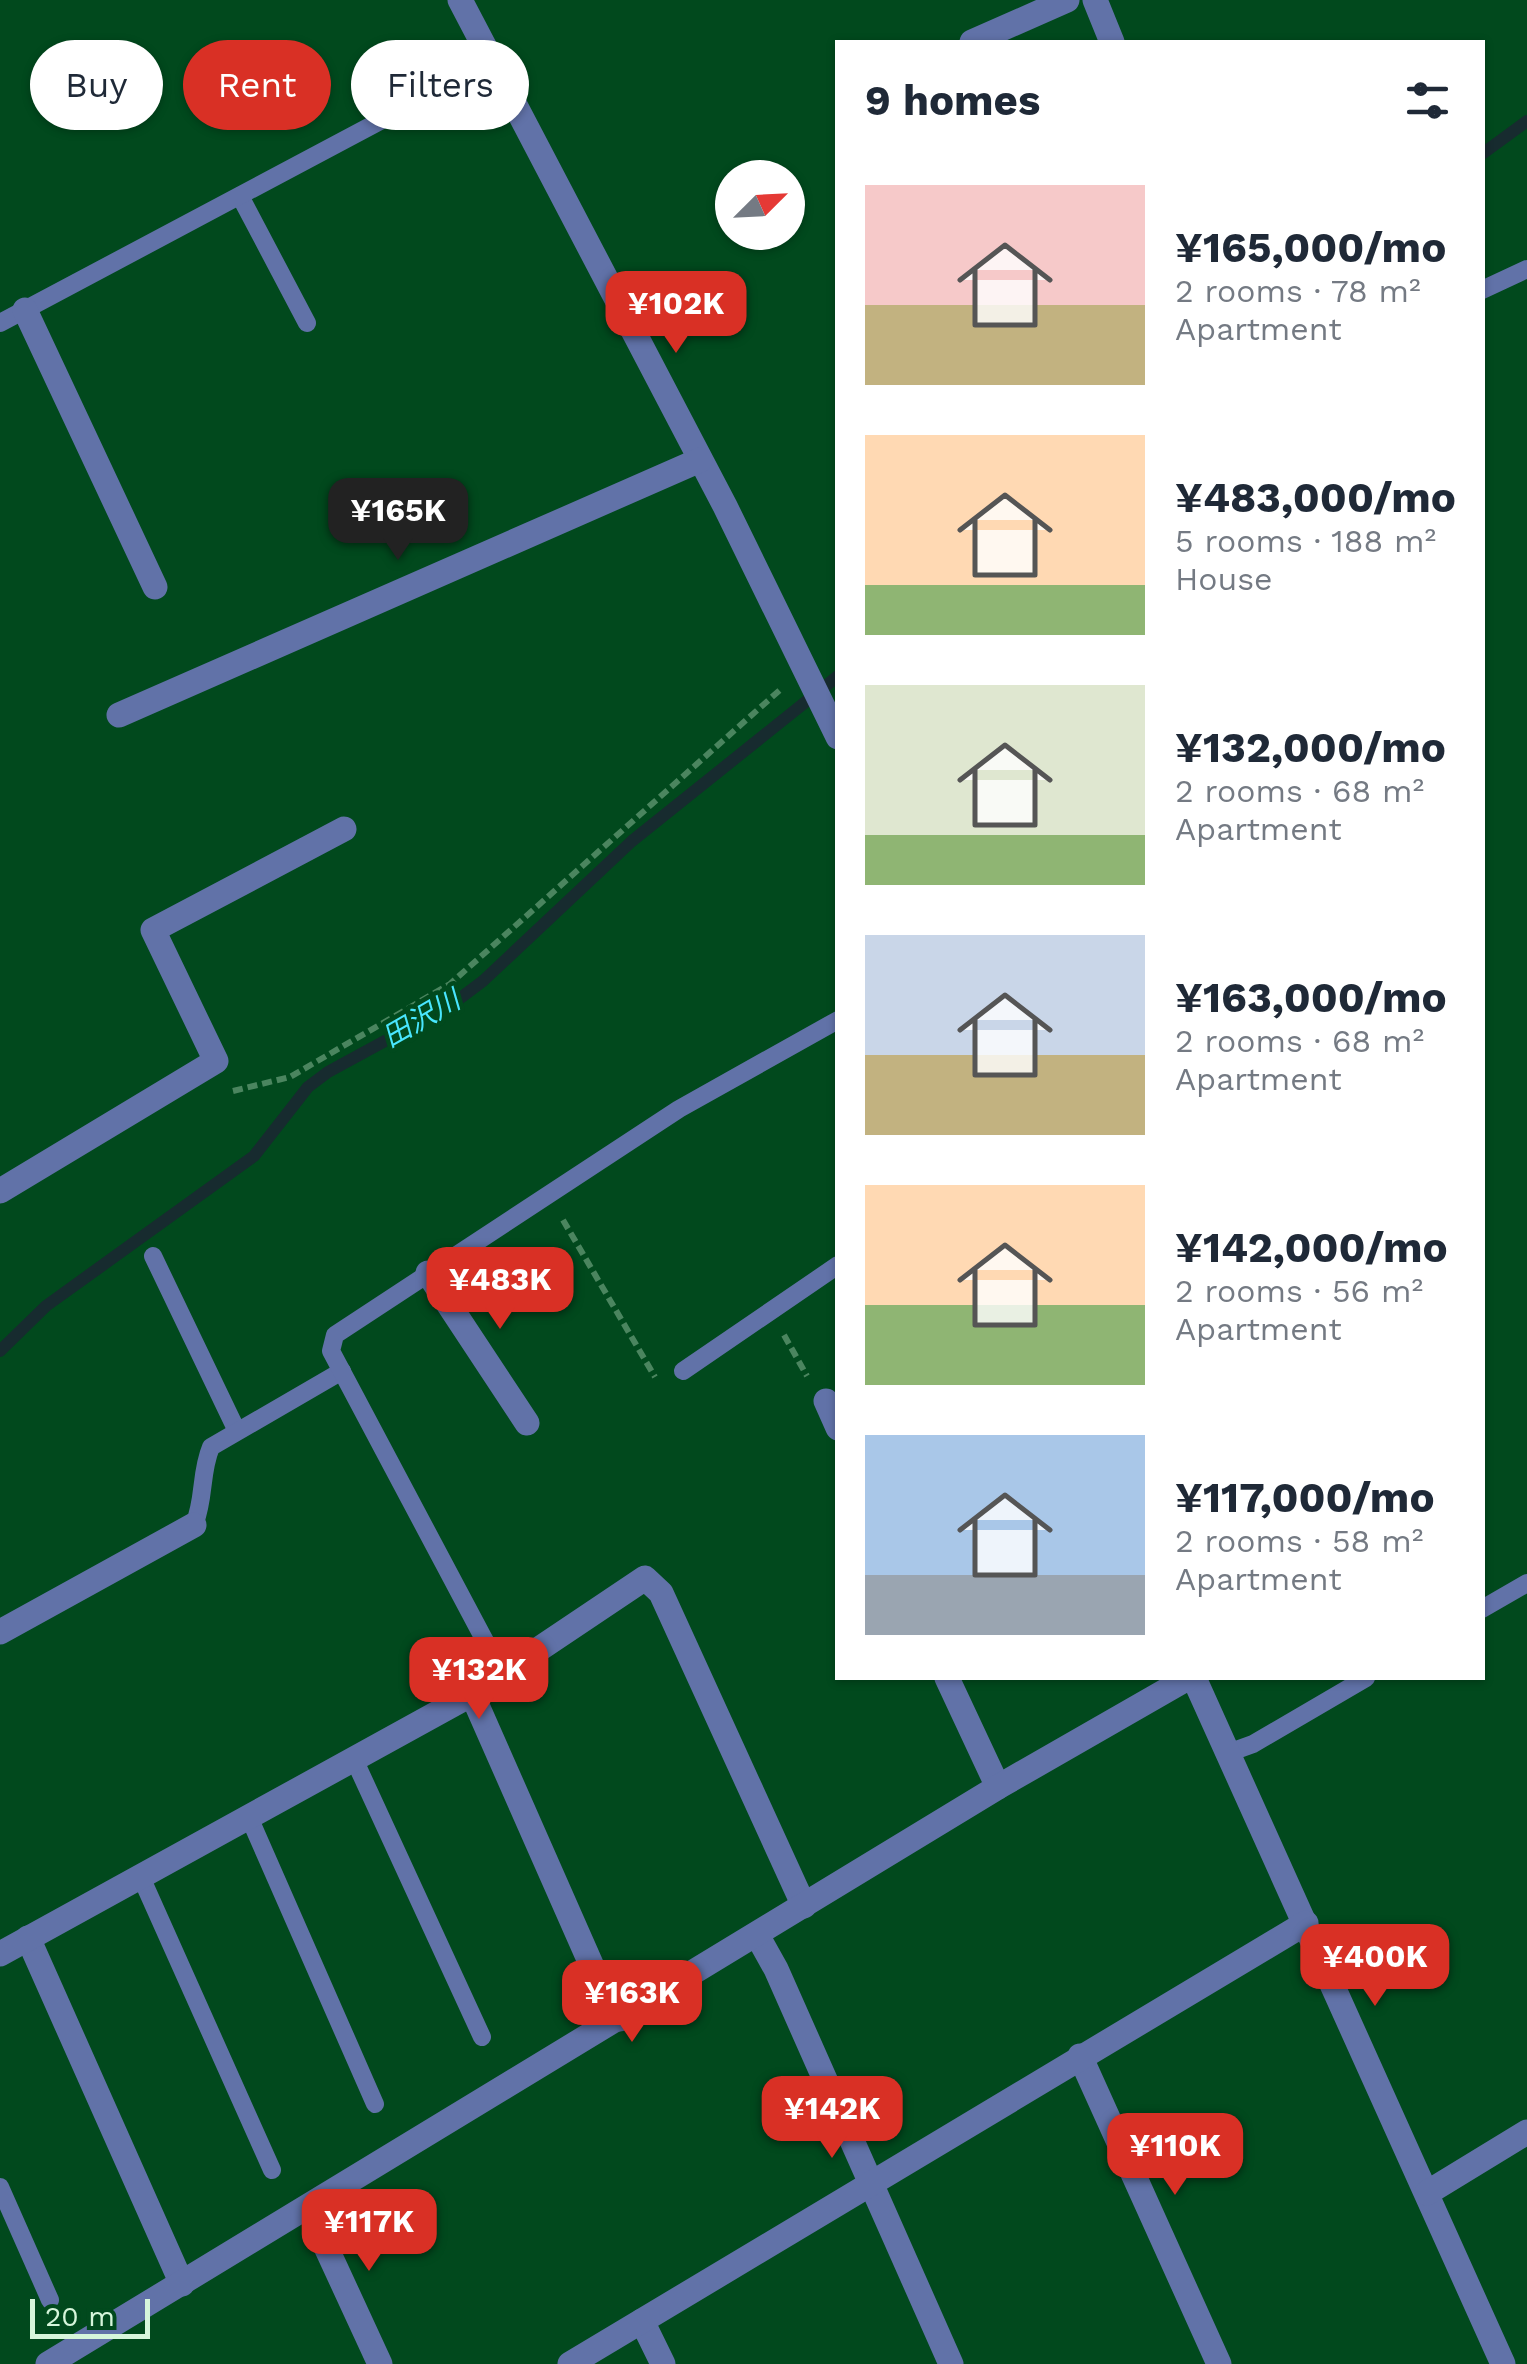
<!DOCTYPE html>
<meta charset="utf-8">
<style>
:root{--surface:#fff;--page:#f6f6f7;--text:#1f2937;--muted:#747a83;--accent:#d93025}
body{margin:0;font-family:"Work Sans","Noto Sans JP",sans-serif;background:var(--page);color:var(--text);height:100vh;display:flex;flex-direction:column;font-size:38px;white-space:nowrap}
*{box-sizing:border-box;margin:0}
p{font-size:32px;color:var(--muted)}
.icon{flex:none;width:55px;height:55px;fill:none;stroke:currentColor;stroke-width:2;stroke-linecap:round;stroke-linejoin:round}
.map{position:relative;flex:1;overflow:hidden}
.side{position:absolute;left:835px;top:40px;width:650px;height:1640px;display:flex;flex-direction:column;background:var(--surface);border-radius:0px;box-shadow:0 2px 8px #0004}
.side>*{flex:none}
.hud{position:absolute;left:30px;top:40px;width:655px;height:90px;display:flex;gap:20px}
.needle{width:65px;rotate:66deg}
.tools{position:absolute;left:715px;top:160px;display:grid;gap:20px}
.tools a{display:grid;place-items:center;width:90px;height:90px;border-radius:50%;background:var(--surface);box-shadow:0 2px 8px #0004;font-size:50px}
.scale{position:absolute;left:30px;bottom:25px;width:120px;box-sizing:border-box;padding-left:10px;border:5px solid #d6f6db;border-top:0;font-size:28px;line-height:35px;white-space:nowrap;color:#d6f6db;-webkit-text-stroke:8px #01491d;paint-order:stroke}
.price{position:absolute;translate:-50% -85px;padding:0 22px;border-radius:20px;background:var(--accent);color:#fff;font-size:32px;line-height:65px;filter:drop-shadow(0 2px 5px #0008)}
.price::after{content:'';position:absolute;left:50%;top:60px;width:30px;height:22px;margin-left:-15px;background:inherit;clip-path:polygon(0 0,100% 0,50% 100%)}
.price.active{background:#222;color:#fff}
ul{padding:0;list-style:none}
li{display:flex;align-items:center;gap:30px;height:250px;padding:0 30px}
li span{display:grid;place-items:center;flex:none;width:280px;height:200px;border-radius:0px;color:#555}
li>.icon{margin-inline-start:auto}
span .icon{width:120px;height:120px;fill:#fffc;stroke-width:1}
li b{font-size:42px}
h2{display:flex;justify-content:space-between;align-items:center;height:120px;padding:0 30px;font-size:42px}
.pill{padding:0 35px;border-radius:45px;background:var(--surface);box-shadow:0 2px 8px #0004;font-size:35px;line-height:90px}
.pill.active{background:var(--accent);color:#fff}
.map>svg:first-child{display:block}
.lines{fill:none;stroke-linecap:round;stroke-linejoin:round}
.stream{stroke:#172b2f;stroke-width:12}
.path{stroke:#4b855f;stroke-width:6;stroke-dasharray:10 5;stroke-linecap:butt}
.service{stroke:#6172a8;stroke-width:18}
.minor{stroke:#6172a8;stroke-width:25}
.tertiary{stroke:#6172a8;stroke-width:25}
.labels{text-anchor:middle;stroke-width:9;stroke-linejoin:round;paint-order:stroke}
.water-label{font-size:28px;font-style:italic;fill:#49e6fe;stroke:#01491d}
</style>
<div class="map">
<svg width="1527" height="2364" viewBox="0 0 1527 2364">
<rect width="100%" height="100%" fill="#01491d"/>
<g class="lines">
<g class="stream">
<polyline points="1482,154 1527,121"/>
<polyline points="0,1351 46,1306 254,1156 308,1087 328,1072 451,1005 483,981 632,841 838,676"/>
</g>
<g class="path">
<polyline points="233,1091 290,1077 450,984 781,689"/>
<polyline points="563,1220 655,1377"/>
<polyline points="784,1335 807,1376"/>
</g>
<g class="service">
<polyline points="240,196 307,323"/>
<polyline points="1482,290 1527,269"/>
<polyline points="0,323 491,62"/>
<polyline points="153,1256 236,1429"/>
<polyline points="683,1371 838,1265"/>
<path d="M194,1525C205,1499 200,1473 211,1447L342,1371"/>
<polyline points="1482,1609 1527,1583"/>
<polyline points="502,1673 331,1351 335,1335 679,1109 838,1020"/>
<polyline points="1228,1753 1253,1744 1366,1678"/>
<polyline points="354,1759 482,2037"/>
<polyline points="249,1817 375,2104"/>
<polyline points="141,1877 272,2170"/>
<polyline points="0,2187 50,2300"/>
</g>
<g class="minor">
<polyline points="460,0 725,506 838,737"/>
<polyline points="1095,0 1112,42"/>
<polyline points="972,42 1067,0"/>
<polyline points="25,310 155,587"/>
<polyline points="119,715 700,460"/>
<polyline points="0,1191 216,1061 153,930 344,829"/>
<polyline points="428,1273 527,1423"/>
<polyline points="826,1401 838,1428"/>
<polyline points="0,1632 194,1525"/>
<polyline points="947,1678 998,1787"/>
<polyline points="1194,1678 1503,2364"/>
<polyline points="472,1694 602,1989 620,2019"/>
<polyline points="757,1935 776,1969 951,2364"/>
<polyline points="28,1938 182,2284"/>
<polyline points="0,1954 472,1694 645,1578 661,1593 804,1906"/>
<polyline points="1080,2056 1219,2364"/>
<polyline points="1427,2193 1527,2132"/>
<polyline points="308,2208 380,2364"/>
<polyline points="642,2321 663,2364"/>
<polyline points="570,2364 1306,1923"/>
</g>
<polyline class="tertiary" points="48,2364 998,1787 1188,1678"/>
</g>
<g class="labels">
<g class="water-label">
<text transform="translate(421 1018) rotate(-30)" y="10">田沢川</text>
</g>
</g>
</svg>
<div class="tools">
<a><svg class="needle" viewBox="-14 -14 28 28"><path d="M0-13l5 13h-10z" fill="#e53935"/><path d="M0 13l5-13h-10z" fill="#747a83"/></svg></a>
</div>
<div class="scale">20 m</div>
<b class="price" style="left:676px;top:356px">¥102K</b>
<b class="price active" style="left:398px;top:563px">¥165K</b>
<b class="price" style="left:500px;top:1332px">¥483K</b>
<b class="price" style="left:479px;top:1722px">¥132K</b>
<b class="price" style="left:1375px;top:2009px">¥400K</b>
<b class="price" style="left:632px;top:2045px">¥163K</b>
<b class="price" style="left:832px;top:2161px">¥142K</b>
<b class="price" style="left:1175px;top:2198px">¥110K</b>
<b class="price" style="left:369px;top:2274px">¥117K</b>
<div class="hud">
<a class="pill">Buy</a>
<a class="pill active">Rent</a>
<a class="pill">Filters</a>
</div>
<section class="side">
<h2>9 homes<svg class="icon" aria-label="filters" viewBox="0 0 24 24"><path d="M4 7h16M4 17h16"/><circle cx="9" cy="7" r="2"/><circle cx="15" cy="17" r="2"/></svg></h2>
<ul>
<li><span style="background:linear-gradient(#f6c9c9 60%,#c2b280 0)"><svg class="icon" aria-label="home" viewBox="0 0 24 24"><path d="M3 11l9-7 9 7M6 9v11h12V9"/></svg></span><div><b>¥165,000/mo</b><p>2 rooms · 78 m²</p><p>Apartment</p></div></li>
<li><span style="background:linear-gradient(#ffd9b3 75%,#8fb573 0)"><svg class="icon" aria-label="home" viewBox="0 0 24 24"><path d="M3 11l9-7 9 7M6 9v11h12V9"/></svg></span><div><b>¥483,000/mo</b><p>5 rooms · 188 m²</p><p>House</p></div></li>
<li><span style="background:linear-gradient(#dfe7d0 75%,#8fb573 0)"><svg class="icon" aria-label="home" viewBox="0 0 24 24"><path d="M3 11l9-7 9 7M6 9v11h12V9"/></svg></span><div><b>¥132,000/mo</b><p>2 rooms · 68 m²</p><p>Apartment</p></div></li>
<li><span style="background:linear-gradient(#c9d6e8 60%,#c2b280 0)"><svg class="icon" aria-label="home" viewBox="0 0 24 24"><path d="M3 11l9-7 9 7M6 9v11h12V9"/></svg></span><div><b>¥163,000/mo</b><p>2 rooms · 68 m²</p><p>Apartment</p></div></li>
<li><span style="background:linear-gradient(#ffd9b3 60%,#8fb573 0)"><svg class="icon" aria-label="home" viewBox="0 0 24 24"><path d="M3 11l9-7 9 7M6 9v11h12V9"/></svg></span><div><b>¥142,000/mo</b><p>2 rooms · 56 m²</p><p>Apartment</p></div></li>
<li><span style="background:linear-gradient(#a9c7e8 70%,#9aa5b1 0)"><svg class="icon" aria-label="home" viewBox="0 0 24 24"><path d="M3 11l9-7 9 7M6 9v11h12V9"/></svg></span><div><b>¥117,000/mo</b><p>2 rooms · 58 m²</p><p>Apartment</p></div></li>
</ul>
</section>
</div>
